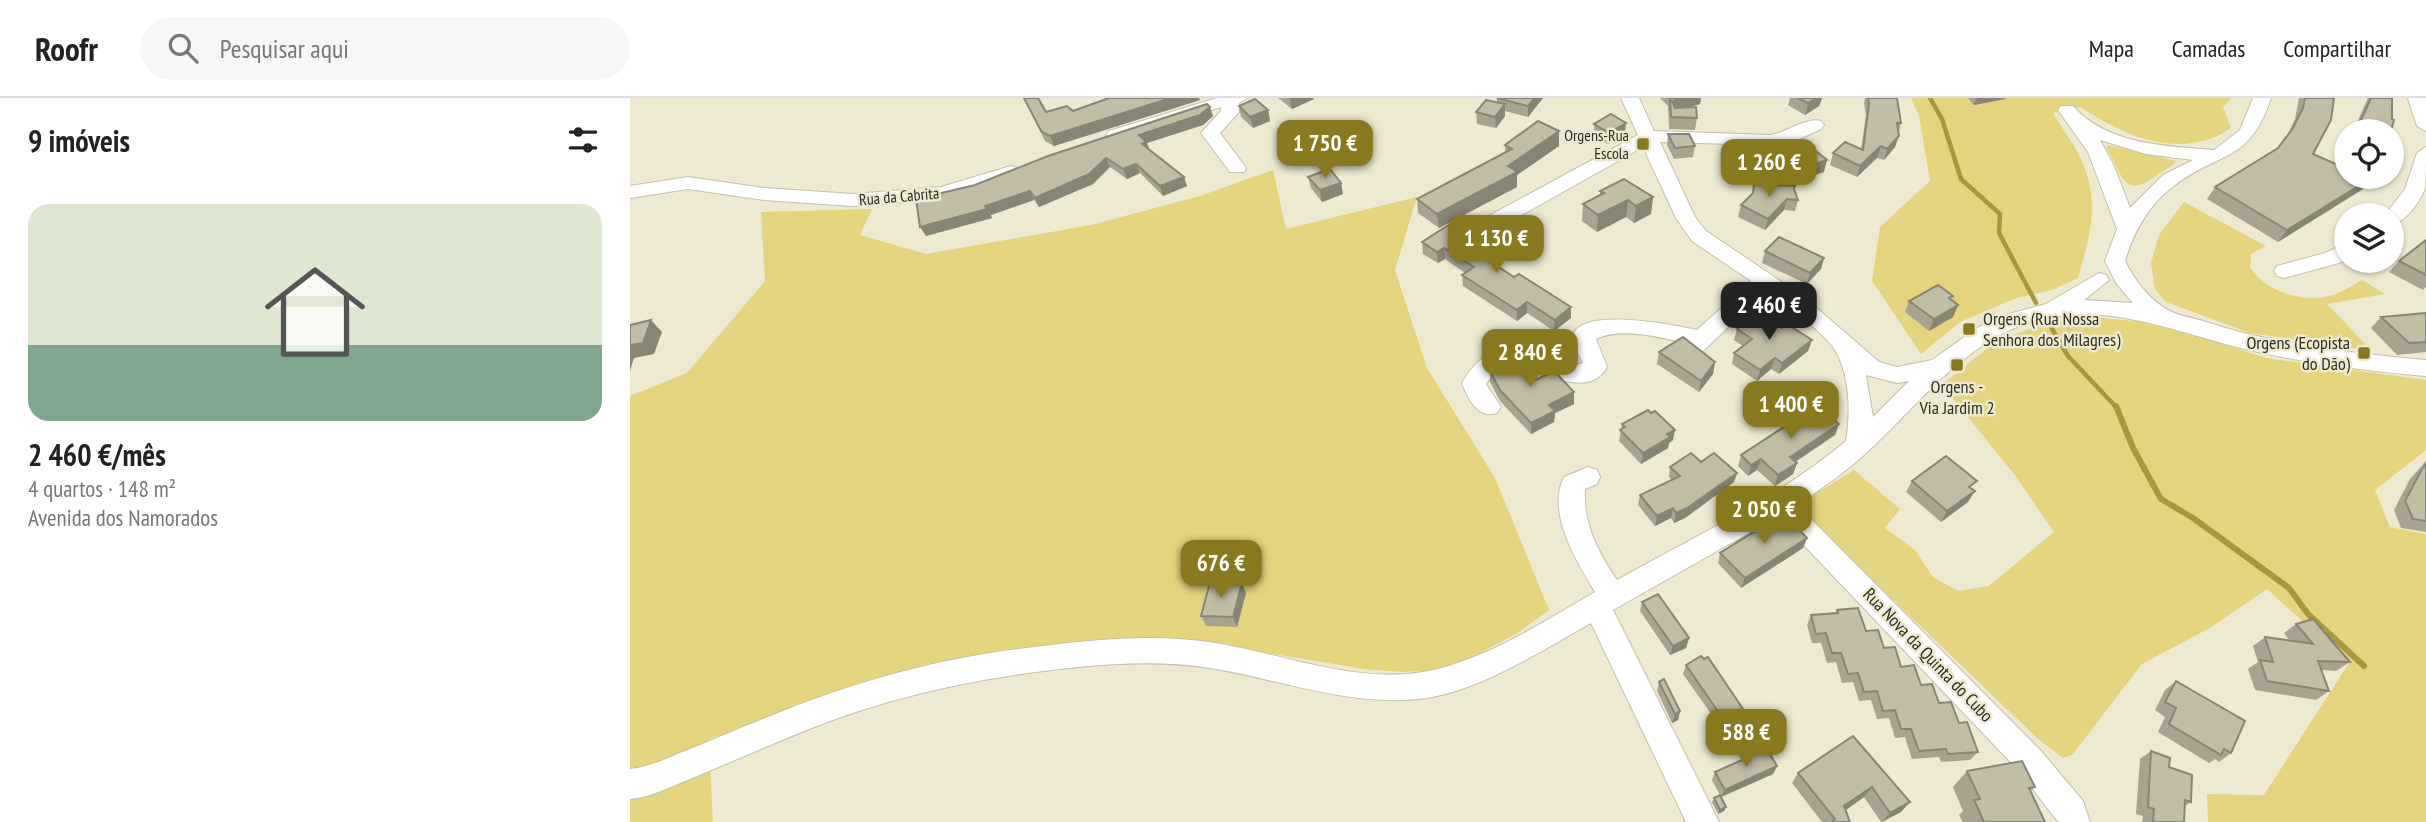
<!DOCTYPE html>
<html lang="pt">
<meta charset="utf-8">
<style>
:root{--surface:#fff;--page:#f6f6f6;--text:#222;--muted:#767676;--line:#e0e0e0;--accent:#88791e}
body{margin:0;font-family:"PT Sans Narrow",sans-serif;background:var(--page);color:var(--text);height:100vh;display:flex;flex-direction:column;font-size:26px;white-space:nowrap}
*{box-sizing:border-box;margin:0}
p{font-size:23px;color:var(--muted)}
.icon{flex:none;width:38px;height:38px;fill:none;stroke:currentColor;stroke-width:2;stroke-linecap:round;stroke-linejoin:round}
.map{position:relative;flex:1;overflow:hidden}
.details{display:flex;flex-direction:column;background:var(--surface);width:630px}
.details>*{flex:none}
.tools{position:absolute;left:1704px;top:21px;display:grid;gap:14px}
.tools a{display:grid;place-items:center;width:70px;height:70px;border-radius:50%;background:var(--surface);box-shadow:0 2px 5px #0004;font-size:35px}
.price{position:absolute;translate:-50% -60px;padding:0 16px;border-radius:14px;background:var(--accent);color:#fff;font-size:23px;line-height:46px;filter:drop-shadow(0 2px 4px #0008)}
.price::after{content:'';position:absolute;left:50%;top:42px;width:21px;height:16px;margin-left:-10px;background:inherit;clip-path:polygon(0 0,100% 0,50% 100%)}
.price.current{background:#222;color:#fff}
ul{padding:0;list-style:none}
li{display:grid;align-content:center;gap:14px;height:371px;padding:0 28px}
li span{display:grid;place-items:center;height:217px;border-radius:21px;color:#555}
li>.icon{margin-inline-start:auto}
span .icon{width:126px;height:126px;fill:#fffc;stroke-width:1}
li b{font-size:30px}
h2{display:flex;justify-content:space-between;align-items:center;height:84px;padding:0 28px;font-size:30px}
header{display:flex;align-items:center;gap:42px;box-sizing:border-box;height:98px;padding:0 35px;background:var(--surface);border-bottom:2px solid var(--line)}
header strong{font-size:33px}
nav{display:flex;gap:38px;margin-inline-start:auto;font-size:24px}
.search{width:490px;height:63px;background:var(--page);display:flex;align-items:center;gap:18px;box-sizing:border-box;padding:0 24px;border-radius:38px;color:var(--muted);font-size:26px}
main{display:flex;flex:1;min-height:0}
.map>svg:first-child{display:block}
.green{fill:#e3d47d}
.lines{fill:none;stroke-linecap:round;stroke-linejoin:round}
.stream-far1{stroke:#a7973d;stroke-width:4.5}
.stream{stroke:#a7973d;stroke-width:6}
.minor-casing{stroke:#c4c0a8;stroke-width:2}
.minor{fill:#fff;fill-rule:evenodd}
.wall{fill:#a7a38f}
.shaded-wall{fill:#888574}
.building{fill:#c2bea6;stroke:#888574;stroke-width:2}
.poi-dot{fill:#88791e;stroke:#eeead1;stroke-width:2.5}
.labels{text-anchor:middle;stroke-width:5;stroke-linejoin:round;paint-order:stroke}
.far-poi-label{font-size:16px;fill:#2d2b22;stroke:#eeead1;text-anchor:end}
.far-street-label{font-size:16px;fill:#2d2b22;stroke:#eeead1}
.poi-label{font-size:18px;fill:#2d2b22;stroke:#eeead1;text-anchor:start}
.street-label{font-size:18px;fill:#2d2b22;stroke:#eeead1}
</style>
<header>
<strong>Roofr</strong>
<div class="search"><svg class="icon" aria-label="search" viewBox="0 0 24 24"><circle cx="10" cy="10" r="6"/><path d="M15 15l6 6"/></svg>Pesquisar aqui</div>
<nav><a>Mapa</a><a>Camadas</a><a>Compartilhar</a></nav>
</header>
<main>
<section class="details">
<h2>9 imóveis<svg class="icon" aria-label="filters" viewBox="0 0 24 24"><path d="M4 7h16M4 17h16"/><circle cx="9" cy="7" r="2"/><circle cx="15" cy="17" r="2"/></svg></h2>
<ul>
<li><span style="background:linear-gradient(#dfe7d0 65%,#7fa58c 0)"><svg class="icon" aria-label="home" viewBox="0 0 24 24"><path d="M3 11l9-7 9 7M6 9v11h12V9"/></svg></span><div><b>2 460 €/mês</b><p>4 quartos · 148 m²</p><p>Avenida dos Namorados</p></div></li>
</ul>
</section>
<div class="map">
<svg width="1796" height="724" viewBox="0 0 1796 724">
<rect width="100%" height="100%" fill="#eeead1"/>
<g class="green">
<path d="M1281,0H1602L1593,9L1601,30C1553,63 1494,39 1451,9L1423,15C1431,29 1442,43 1449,57C1471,102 1461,134 1448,180L1422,192L1386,200L1330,224L1291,256L1242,183L1250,129L1300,83L1289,18Z"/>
<path d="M1478,47L1546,63C1541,71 1531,73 1524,79C1492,103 1492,72 1476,50Z"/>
<polygon points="643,72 656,131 787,99 765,172 797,270 865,380 919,512 886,536 842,559 809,572 772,574 734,571 618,552 516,545 198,601 79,641 83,724 0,724 0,298 57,275 135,183 131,114 242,111 230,137 296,156 461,127 570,98"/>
<path d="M1554,104L1636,148L1621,156L1620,169C1635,194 1675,206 1703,197C1713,194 1723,187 1732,182L1755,196L1697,206L1742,253L1620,235L1536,204L1525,191L1521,165L1529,137Z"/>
<polygon points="1463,219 1514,224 1572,239 1636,260 1796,282 1796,352 1745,392 1760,429 1796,436 1796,724 1578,724 1577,696 1634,697 1719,565 1637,491 1578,531 1512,566 1442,657 1433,660 1407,640 1165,408 1224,372 1270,411 1255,430 1285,452 1303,479 1328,493 1359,488 1424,434 1384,376 1312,287 1365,244 1415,225"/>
</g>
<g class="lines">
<g class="stream-far1">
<polyline points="1300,0 1312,21 1331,81 1370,116 1369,135 1406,205"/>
<polyline points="1418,224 1438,258 1487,310"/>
</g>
<polyline class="stream" points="1486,308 1503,350 1531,401 1563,420 1659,490 1678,516 1734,568"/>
<defs>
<g id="minor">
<polygon points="587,0 617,0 609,5 609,14 590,35 616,70 614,74 600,74 571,35 591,13 591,9 485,42 476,37 479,33"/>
<path d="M991,0H1009L1024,33L1141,37C1157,34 1176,19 1191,23L1194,27L1191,31L1165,43L1141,47L1030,44L1065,119L1076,133L1174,199L1249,264L1267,269L1302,262L1347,230L1379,216L1416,206L1469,175L1476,177L1479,182L1454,202L1503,205L1486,185L1475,163L1487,131L1458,54L1428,12L1431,8H1443C1477,47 1536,48 1584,52L1610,32L1623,0H1641C1619,66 1591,52 1545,87C1519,106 1504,133 1495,163C1504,182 1522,205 1542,214C1551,218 1563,220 1573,223C1644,247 1722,255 1796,262V278C1739,273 1683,266 1628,254C1536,234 1453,187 1361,242C1312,272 1277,318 1235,356C1214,375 1191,391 1167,407L1411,653L1453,703L1460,724H1428L1389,673L1147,419L983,512L1089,724H1056L961,525C911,553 845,596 788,601C717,608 649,581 580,570C517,560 448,568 385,577C309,588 233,608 162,638C128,652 94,667 60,681C40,689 21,699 0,701V671C20,669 37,660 55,653C88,640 120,626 153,613C229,583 308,561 389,551C451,543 516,535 579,544C648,554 722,586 793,574C854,563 913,524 965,494C947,464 916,415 934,379L958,369L967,372L970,379L967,386L955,391C953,426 968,454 987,482C1065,438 1147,401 1216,343C1221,314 1220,274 1203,249C1190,231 1154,206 1136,193L1073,253L1065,255L1057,253L1055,245C1029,239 991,229 966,241L977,269C956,307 901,263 872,271C864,273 860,280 856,286L871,309L867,315C848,321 838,301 832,285C871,217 913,281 953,265C951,258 944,253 943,246C934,204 1049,228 1067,232L1121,183L1062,143L1046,120L1013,49L847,142H833L830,137L833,132L1008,37ZM1470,42L1516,56L1563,62L1533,77L1500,110L1484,68ZM1236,277L1267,285L1279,283L1243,319Z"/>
<polygon points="1778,0 1796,0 1796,33 1787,28"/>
<path d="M1796,49C1796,61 1796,78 1795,90C1791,103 1775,124 1762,127V117H1755L1775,91L1787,55Z"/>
<polygon points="381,68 388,70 390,74 388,78 312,101 223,108 134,102 58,91 0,100 0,88 58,79 134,90 223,96 311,89"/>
<polygon points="1717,145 1717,161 1709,165 1654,180 1647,178 1644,173 1647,168 1695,155"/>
</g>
</defs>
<use href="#minor" class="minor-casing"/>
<use href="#minor" class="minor"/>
</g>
<g class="wall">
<polygon points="394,0 416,14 443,13 570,2 424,48 415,43"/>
<polygon points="648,0 684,0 684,1 662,11"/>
<polygon points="867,0 913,0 898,19 875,13 875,18 866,30 847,26 846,14 867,4"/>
<polygon points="1030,0 1071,0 1070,6 1058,9 1067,20 1065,32 1039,31 1038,8"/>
<polygon points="1160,0 1192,0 1189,8 1175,17 1158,7"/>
<polygon points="1235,0 1267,0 1271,25 1265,49 1254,62 1247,60 1227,79 1200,67 1203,55 1231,51 1236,17 1234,5"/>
<polygon points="1338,0 1375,0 1375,1 1344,7"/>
<polygon points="1669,0 1704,0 1683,56 1707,67 1717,47 1717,79 1733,91 1648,144 1577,101 1585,89 1648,50 1657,38 1665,21"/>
<polygon points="1738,0 1762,0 1761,33 1723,33"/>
<polygon points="609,8 638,12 640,23 623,30 611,19"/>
<polygon points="583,18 573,27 517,45 519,51 554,79 557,88 533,98 510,75 497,81 480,69 463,86 409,109 404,102 361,117 362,120 296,138 345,87"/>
<polygon points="964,26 995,36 978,46 964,37"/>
<polygon points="1038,36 1065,48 1063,59 1044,61 1037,47"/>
<polygon points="875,47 929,48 887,77 887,89 809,130 788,115 787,101 875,55"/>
<polygon points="1154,52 1194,74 1172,81 1152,64"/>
<polygon points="678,79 711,85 713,96 692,104 681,90"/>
<polygon points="1124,86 1165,88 1164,92 1168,102 1165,113 1154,112 1135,132 1108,119 1111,107 1122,97"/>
<polygon points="970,93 1023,99 1021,116 1004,125 996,119 967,134 952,123 953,106 970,97"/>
<polygon points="830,132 842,134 843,145 838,149 884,179 941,209 941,220 924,233 897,215 887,223 833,188 832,177 835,175 815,161 808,165 793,156 792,144"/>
<polygon points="1796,142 1796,189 1793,192 1759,174 1769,163"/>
<polygon points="1135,153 1191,171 1177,186 1132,165"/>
<polygon points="1321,202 1328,207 1323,219 1299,233 1275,214 1279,203"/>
<polygon points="1796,215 1796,254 1767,257 1741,230 1751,219"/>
<polygon points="1152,230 1182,242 1178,253 1149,276 1141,271 1127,283 1102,266 1104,255 1113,248 1104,242 1107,231"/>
<polygon points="1029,254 1085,264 1083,276 1069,294 1027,266"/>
<polygon points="860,273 906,282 944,294 944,306 925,315 924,324 901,336 870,303 860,284"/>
<polygon points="992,326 1043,342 1039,345 1038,350 1011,366 989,343"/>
<polygon points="1209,326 1205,337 1165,364 1167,365 1163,376 1145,388 1127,372 1118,378 1108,368 1111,357"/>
<polygon points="1796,363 1796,434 1771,430 1764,412 1780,381"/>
<polygon points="1071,364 1107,375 1104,384 1055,420 1044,425 1041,420 1025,428 1008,407 1010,397 1042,382 1039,379 1040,369"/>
<polygon points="1282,383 1342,391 1338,404 1311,424 1276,394"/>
<polygon points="1177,440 1173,450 1111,490 1088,465 1090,455"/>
<polygon points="616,495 607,529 576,528 571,518"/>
<polygon points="1012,504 1059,540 1056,550 1040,557 1010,513"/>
<polygon points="1207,512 1236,533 1329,625 1348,654 1340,662 1311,664 1309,659 1282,661 1275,639 1265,640 1259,620 1247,621 1241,602 1229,603 1223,584 1212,585 1206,564 1197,565 1191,545 1182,545 1177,527 1181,517 1205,516"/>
<polygon points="1666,526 1720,564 1706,573 1692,572 1699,593 1686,602 1625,592 1618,571 1628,564 1623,548 1635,539 1659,542 1654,535"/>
<polygon points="1056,567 1111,623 1093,633 1053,576"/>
<polygon points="1546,583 1601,655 1589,664 1585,661 1579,665 1528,634 1535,619 1525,612 1535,592"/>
<polygon points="1029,584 1050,613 1048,622 1042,625 1027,593"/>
<polygon points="1223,638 1271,714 1251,724 1234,699 1216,712 1220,724 1192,724 1162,685 1168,675"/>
<polygon points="1521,653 1539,669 1561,704 1555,708 1554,724 1512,724 1513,718 1506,716 1510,661"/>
<polygon points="1147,668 1143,676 1091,699 1082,682 1085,674"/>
<polygon points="1337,673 1405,689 1400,693 1415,724 1333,724 1329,717 1333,713 1323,689"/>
<polygon points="1084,700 1096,709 1094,713 1088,716 1082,704"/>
</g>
<g class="shaded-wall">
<polygon points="541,0 569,0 570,2 424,48 420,38"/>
<polygon points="660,0 684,0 684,1 662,11"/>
<polygon points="904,0 913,0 898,19 898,8"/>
<polygon points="1053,0 1071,0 1070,6 1040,15 1042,3"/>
<polygon points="1187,0 1192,0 1189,8 1175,17 1178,5"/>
<polygon points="1347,0 1375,0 1375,1 1344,7"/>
<polygon points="875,6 875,18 866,30 865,19"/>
<polygon points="580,9 583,18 573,27 517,45 520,53 515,55 509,37"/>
<polygon points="638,12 640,23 623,30 620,19"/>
<polygon points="996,25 995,36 978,46 979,35"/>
<polygon points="929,33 929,48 887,77 887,89 809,130 807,116"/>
<polygon points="1269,38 1265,49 1254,62 1257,51"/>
<polygon points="1251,48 1247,60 1227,79 1230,68"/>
<polygon points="476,60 480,69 463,86 409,109 405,100"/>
<polygon points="1197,62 1194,74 1172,81 1175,70"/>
<polygon points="506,66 510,75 497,81 493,71"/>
<polygon points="554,79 557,88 533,98 530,88"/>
<polygon points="1742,79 1733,91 1648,144 1657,132"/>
<polygon points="711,85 713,96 692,104 690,92"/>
<polygon points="400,93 404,102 361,117 355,108"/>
<polygon points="1023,99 1021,116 1004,125 1006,108"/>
<polygon points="1157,101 1154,112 1135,132 1138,121"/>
<polygon points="998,102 996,119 967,134 968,117"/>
<polygon points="357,111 362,120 296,138 290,129"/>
<polygon points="842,134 843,145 829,154 829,143"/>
<polygon points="814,150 815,161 808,165 807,154"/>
<polygon points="1194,160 1191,171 1177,186 1180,175"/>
<polygon points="897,204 897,215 887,223 887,212"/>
<polygon points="1328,207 1323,219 1299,233 1304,221"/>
<polygon points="941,209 941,220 924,233 925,222"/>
<polygon points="21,222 32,234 24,256 4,260 0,273 0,247"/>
<polygon points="1182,242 1178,253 1149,276 1152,265"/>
<polygon points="1145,260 1141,271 1127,283 1130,272"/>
<polygon points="1085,264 1083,276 1069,294 1071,283"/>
<polygon points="944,294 944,306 925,315 924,324 901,336 901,325 919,307"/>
<polygon points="1209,326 1205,337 1156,370 1160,359"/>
<polygon points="1045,332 1043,342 1039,345 1038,350 1011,366 1013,355 1037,336"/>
<polygon points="1131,361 1127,372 1118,378 1121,367"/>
<polygon points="1167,365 1163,376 1145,388 1148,377"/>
<polygon points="1107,375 1104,384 1055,420 1044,425 1046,415"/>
<polygon points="1345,393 1338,404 1311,424 1317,413"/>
<polygon points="1043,410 1041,420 1025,428 1027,418"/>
<polygon points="1177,440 1173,450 1111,490 1115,480"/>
<polygon points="612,485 616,495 607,529 603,519"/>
<polygon points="1059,540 1056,550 1040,557 1043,548"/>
<polygon points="1050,613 1048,622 1042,625 1045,616"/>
<polygon points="1115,614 1111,623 1093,633 1096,625"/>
<polygon points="1147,668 1143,676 1091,699 1095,692"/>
<polygon points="1242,689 1234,699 1207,718 1214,708"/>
<polygon points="1280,704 1271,714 1252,724 1260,715"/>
<polygon points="1096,709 1094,713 1088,716 1090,712"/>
</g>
<g class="building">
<polygon points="394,0 408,0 416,14 437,8 443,13 479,0 541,0 420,38 411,33"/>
<polygon points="867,0 904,0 898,8"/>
<polygon points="1040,0 1053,0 1042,3 1045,10 1066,9 1067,20 1041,19"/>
<polygon points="1168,0 1187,0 1178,5"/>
<polygon points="1238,0 1267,0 1271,25 1267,25 1269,38 1257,51 1251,48 1230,68 1203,55 1215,44 1233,52 1239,6"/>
<polygon points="1675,0 1704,0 1701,22 1683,56 1710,68 1717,54 1717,79 1743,79 1657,132 1585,89 1648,50 1663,30 1673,10"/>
<polygon points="1741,0 1762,0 1762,21 1764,22 1761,33 1726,33"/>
<polygon points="625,1 638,12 620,19 609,8"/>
<polygon points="856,2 875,6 865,19 846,14"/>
<polygon points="577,6 580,9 570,17 509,37 516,44 512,46 554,79 530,88 506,66 493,71 476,60 459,76 405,100 400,93 355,108 357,111 290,129 286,101 345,87 418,58"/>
<polygon points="981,16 996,25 979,35 964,26"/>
<polygon points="908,23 929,33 878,68 887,74 807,116 787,101 882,51 875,47"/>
<polygon points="1038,36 1059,36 1065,48 1045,50"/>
<polygon points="1176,45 1197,62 1175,70 1154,52"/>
<polygon points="700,71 711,85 690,92 678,79"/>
<polygon points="994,81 1023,99 1006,108 998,102 968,117 953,106 974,95 970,93"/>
<polygon points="1124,86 1165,88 1164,91 1168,102 1157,101 1138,121 1111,107 1123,95"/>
<polygon points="825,123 830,132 842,134 829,143 884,179 889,176 941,209 925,222 897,204 887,212 832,177 844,169 814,150 807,154 792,144"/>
<polygon points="1149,139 1194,160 1180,175 1135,153"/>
<polygon points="1796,142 1796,177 1769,163"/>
<polygon points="1308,187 1323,198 1319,200 1328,207 1304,221 1279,203"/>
<polygon points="1129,215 1152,230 1157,226 1182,242 1152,265 1145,260 1130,272 1104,255 1122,241 1107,231"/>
<polygon points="1796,215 1796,244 1779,245 1751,219"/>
<polygon points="21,222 13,245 0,247 0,227"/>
<polygon points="1053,239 1085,264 1071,283 1029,254"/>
<polygon points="875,262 888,262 906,282 924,273 944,294 919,307 925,313 901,325 870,292 860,273"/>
<polygon points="1186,308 1209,326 1160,359 1167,365 1148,377 1131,361 1121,367 1111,357"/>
<polygon points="1018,312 1021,315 1025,313 1045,332 1037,336 1040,339 1013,355 990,332 995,329 992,326"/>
<polygon points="1061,355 1071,364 1084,355 1107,375 1057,410 1046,415 1043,410 1027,418 1010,397 1050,378 1040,369"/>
<polygon points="1316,358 1347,383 1339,389 1345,393 1317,413 1282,383"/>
<polygon points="1796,366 1796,423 1783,421 1775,403 1792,371"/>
<polygon points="1154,415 1177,440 1115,480 1090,455"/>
<polygon points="580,484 612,485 603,519 571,518"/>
<polygon points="1028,496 1059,540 1043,548 1012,504"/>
<polygon points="1228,510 1236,533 1248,532 1254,550 1265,549 1271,569 1284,567 1291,587 1302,586 1309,605 1321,604 1329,625 1337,624 1348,654 1318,656 1316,651 1289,653 1281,631 1271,631 1265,612 1253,613 1247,593 1234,594 1228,575 1218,576 1211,555 1202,555 1196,535 1186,536 1181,517 1208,515 1207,512"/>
<polygon points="1683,521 1720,564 1688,563 1699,593 1637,583 1630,562 1643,564 1635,539 1683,546 1666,526"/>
<polygon points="1071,558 1074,561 1078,559 1115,614 1096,625 1056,567"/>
<polygon points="1034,581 1050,613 1045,616 1029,584"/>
<polygon points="1546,583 1615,623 1601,655 1594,651 1591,657 1539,626 1546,610 1535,604"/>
<polygon points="1223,638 1280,704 1260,715 1242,689 1214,708 1220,724 1202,724 1205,721 1168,675"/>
<polygon points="1137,651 1147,668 1095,692 1085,674"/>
<polygon points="1521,653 1540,660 1539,669 1562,677 1561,704 1555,702 1554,724 1523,724 1524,711 1518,709"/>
<polygon points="1392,663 1405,689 1399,690 1415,724 1354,724 1344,702 1350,701 1337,673"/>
<polygon points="1090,697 1096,709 1090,712 1084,700"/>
</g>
<g class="poi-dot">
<rect x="1006" y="39" width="14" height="14" rx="3.5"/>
<rect x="1332" y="224" width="14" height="14" rx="3.5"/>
<rect x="1727" y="248" width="14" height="14" rx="3.5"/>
<rect x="1320" y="260" width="14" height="14" rx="3.5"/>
</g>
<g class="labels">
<g class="far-poi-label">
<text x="999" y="43">Orgens-Rua<tspan x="999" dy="18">Escola</tspan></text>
</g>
<g class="far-street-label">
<text transform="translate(269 98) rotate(-5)" y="6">Rua da Cabrita</text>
</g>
<g class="poi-label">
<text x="1353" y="227">Orgens (Rua Nossa<tspan x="1353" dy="21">Senhora dos Milagres)</tspan></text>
<text x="1720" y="251" text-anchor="end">Orgens (Ecopista<tspan x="1720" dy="21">do Dão)</tspan></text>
<text x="1327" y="295" text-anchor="middle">Orgens -<tspan x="1327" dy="21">Via Jardim 2</tspan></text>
</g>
<g class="street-label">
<text transform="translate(1298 557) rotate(46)" y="6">Rua Nova da Quinta do Cubo</text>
</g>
</g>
</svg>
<div class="tools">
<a><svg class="icon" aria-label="locate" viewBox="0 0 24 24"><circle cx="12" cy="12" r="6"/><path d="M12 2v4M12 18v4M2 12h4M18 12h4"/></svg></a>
<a><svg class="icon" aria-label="layers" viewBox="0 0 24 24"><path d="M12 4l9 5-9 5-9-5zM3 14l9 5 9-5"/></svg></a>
</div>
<b class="price" style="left:695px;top:82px">1 750 €</b>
<b class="price" style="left:1139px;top:101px">1 260 €</b>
<b class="price" style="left:866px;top:177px">1 130 €</b>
<b class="price current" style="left:1139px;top:244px">2 460 €</b>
<b class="price" style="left:900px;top:291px">2 840 €</b>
<b class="price" style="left:1161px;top:343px">1 400 €</b>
<b class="price" style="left:1134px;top:448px">2 050 €</b>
<b class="price" style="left:591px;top:502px">676 €</b>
<b class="price" style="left:1116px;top:671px">588 €</b>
</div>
</main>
